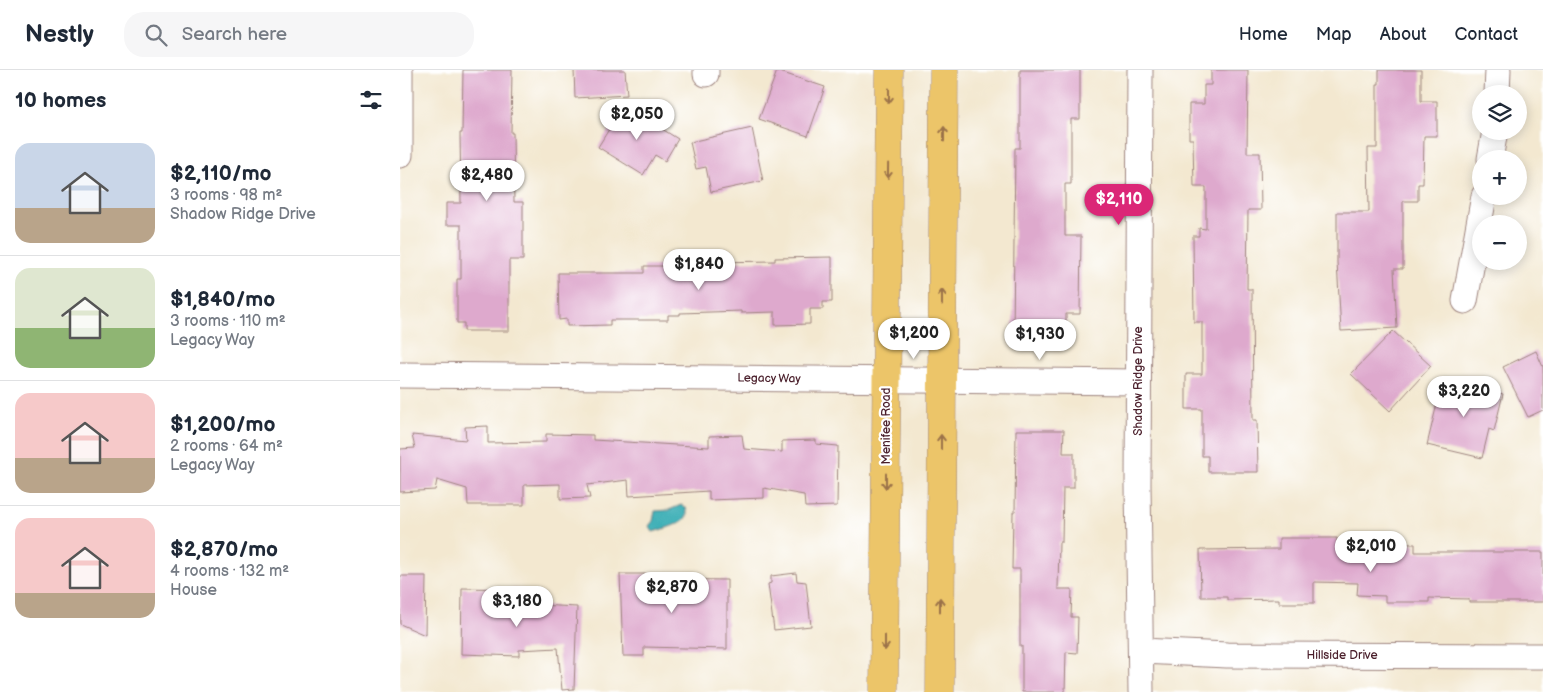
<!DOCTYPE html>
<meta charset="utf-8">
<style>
:root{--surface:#fff;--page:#f6f6f7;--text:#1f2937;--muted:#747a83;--line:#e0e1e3;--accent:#db2777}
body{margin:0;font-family:"Balsamiq Sans",sans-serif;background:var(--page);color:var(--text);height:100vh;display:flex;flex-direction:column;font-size:19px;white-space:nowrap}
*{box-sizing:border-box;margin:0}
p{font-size:16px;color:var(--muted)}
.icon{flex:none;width:28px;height:28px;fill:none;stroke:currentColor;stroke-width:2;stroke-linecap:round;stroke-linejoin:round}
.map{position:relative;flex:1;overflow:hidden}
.sheet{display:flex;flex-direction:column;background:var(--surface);width:400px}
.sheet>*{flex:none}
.controls{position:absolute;left:1072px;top:15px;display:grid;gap:10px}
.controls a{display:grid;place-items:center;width:55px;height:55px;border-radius:50%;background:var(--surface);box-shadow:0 2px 12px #0003;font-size:25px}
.price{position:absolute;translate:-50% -42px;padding:0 11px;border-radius:18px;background:#fff;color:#222;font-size:16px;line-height:32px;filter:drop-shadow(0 1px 2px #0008)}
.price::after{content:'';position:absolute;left:50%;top:30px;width:15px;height:11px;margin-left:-8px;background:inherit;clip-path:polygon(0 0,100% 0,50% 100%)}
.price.on{background:var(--accent);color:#fff}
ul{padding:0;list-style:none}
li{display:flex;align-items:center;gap:15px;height:125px;padding:0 15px}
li+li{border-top:1px solid var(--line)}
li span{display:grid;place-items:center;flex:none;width:140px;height:100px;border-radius:15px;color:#555}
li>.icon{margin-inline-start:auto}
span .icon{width:60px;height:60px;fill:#fffc;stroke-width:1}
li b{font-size:21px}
h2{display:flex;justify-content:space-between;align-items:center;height:60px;padding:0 15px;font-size:21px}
header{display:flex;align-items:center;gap:30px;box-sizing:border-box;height:70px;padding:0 25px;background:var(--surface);border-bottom:1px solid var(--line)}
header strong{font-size:24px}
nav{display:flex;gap:28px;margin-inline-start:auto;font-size:18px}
.search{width:350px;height:45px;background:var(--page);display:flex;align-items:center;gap:12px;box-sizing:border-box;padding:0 18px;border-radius:20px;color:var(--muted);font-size:19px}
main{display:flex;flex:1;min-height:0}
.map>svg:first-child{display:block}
.water{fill:#3fb0b7;stroke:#446871}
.building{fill:#dea9cd}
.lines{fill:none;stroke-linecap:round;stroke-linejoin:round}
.street-casing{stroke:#9e847e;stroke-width:27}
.primary-casing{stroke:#9e847e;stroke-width:29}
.street{stroke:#fff;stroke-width:25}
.primary{stroke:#ecc569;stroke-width:28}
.oneway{stroke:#9b724a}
.labels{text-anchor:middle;stroke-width:4.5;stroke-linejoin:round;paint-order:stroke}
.street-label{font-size:12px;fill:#4a1f2b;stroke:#fff}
</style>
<header>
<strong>Nestly</strong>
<div class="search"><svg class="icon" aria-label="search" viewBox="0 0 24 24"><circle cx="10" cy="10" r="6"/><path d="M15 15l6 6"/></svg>Search here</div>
<nav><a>Home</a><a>Map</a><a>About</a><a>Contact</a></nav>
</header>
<main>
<section class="sheet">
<h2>10 homes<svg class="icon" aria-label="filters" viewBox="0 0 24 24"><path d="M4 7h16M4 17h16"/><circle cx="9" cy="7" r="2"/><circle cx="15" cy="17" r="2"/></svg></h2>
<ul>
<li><span style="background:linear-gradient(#c9d6e8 65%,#b9a48a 0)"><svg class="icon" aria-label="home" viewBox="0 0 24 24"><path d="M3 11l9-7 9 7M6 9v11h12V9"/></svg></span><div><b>$2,110/mo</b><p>3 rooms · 98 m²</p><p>Shadow Ridge Drive</p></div></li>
<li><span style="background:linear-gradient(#dfe7d0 60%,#8fb573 0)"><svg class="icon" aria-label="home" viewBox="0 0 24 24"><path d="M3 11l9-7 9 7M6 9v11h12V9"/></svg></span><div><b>$1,840/mo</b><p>3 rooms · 110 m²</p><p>Legacy Way</p></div></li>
<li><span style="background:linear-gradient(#f6c9c9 65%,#b9a48a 0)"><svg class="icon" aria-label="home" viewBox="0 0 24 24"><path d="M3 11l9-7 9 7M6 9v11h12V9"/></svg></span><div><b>$1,200/mo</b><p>2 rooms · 64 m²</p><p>Legacy Way</p></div></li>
<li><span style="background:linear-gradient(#f6c9c9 75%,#b9a48a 0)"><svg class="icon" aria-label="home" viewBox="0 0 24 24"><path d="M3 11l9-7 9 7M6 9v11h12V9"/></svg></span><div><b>$2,870/mo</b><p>4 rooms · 132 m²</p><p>House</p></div></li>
</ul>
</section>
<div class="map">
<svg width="1143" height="622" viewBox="0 0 1143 622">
<rect width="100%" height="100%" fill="#fff"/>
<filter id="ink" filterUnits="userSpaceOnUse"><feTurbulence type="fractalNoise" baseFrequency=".02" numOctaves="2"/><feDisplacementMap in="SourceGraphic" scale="10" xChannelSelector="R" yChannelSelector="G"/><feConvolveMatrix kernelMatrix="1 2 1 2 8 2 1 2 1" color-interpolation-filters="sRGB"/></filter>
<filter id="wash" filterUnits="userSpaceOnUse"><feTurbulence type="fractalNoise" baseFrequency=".0096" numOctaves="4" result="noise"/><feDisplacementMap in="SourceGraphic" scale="20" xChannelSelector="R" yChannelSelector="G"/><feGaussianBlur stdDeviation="1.12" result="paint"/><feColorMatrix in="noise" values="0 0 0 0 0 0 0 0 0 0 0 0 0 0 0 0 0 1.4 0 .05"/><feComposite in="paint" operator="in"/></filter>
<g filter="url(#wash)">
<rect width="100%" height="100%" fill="#f3e8d0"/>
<path class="water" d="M281,435L286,438C287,439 287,445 287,446C284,454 260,460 253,462L249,456L253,451L255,441L269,440Z"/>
<g id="blocks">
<g class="building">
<polygon points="63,0 112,0 111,63 113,63 114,132 123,132 123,190 109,190 109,261 64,261 64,253 57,253 57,209 61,209 61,155 46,155 46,133 61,133 60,63 62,63"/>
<polygon points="174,0 225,0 227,25 175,28"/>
<polygon points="620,0 680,0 680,49 671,49 671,114 665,114 665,166 681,166 680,244 666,244 666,255 663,255 663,266 613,265 615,78 620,78"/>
<polygon points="811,0 848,0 847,83 860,83 861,140 848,140 847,219 852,219 853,350 857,350 858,402 808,402 808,386 802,386 802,339 786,339 786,304 802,304 802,252 794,252 793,166 799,166 799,158 806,159 806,117 794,117 793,69 789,69 789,34 804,34 804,15 811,15"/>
<polygon points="979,0 1021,0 1021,31 1037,31 1037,66 1024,66 1023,114 1018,114 1018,131 1003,131 1003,199 994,199 997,258 941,261 937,192 937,142 969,142 968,78 977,78 977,14 979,14"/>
<polygon points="377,1 425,17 408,66 359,49"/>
<polygon points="224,35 278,69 265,91 255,85 243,105 198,77"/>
<polygon points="352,58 363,111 311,122 306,97 296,99 290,72"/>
<polygon points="432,187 432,232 423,232 423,239 410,239 410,254 375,255 375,242 341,243 341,241 280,243 280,245 268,245 268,250 210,250 210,255 167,256 167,249 159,250 158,203 244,203 244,196 311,196 311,192 375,191 375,188"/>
<polygon points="993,261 1031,296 990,341 951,304"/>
<polygon points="1136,281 1143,297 1143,340 1128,347 1103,297"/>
<polygon points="1043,309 1103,324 1094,361 1089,359 1082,388 1027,375"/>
<polygon points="88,356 88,373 146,372 146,364 193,365 193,370 309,377 309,366 342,365 344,379 382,382 382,371 416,370 416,374 438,376 437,436 405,437 404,425 364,418 364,428 309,430 309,421 229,426 228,410 187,415 190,428 160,429 160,414 124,415 124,435 68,435 67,419 37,410 35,420 0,422 0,379 15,378 12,365 66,370 65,357"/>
<polygon points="616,360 664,360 663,383 674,383 674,418 663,418 662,472 659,472 658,519 672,519 671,547 678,547 677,583 666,582 665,622 622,622 622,576 620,576 620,499 612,499 613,442 615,442"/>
<polygon points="879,468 937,468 937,473 1015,474 1015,482 1143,482 1143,532 1069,532 1069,529 1029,528 1029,532 985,532 985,526 957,525 958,513 914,512 914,533 879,533 879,529 827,530 827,527 801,527 800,480 879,479"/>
<polygon points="396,503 397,511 406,512 411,556 374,560 368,514 371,513 371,506"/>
<polygon points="220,504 256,504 256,509 327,510 327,579 244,577 244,586 223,586"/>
<polygon points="0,506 26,506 25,565 0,554"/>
<polygon points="62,518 119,519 119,534 177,537 174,619 162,620 158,578 119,580 119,586 61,584"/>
</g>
</g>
</g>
<g filter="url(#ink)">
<use href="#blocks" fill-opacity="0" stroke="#9e847e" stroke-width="1"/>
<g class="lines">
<defs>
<g id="street">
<polyline points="306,0 306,4"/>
<polyline points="740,0 738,415 741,622"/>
<polyline points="1097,24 1098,0"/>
<polyline points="0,85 0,0"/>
<polyline points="1090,89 1095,61"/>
<polyline points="1065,231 1084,126"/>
<polyline points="0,305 738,312"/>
<polyline points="741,581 827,585 1143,586"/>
</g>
<g id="primary">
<polyline points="484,622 489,0"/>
<polyline points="540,622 544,0"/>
</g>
</defs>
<use href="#street" class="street-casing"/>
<use href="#primary" class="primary-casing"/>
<use href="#street" class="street"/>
<use href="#primary" class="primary"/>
</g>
<defs><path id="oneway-shaft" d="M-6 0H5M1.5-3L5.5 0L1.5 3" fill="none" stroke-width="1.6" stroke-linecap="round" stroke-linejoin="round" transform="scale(1.25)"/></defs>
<g class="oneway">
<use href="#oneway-shaft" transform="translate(489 26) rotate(90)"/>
<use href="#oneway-shaft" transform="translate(544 64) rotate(-90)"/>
<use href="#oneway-shaft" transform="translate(488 101) rotate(91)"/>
<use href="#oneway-shaft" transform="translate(542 227) rotate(-90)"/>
<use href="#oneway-shaft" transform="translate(541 372) rotate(-90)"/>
<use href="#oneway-shaft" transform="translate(486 411) rotate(90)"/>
<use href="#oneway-shaft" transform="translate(540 535) rotate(-90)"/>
<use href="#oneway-shaft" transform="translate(485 573) rotate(90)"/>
</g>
</g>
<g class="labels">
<g class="street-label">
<text transform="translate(369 308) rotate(1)" y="4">Legacy Way</text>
<text transform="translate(738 311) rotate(-90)" y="4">Shadow Ridge Drive</text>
<text transform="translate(486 356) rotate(-90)" y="4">Menifee Road</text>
<text x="942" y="589">Hillside Drive</text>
</g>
</g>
</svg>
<div class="controls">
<a><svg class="icon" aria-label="layers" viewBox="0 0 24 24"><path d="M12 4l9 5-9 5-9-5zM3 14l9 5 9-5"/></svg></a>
<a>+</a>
<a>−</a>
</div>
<b class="price" style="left:237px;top:71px">$2,050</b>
<b class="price" style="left:87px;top:132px">$2,480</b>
<b class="price on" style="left:719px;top:156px">$2,110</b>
<b class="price" style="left:299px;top:221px">$1,840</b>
<b class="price" style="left:514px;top:290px">$1,200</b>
<b class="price" style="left:640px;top:291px">$1,930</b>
<b class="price" style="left:1064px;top:348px">$3,220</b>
<b class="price" style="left:971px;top:503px">$2,010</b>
<b class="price" style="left:272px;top:544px">$2,870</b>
<b class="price" style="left:117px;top:558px">$3,180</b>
</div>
</main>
